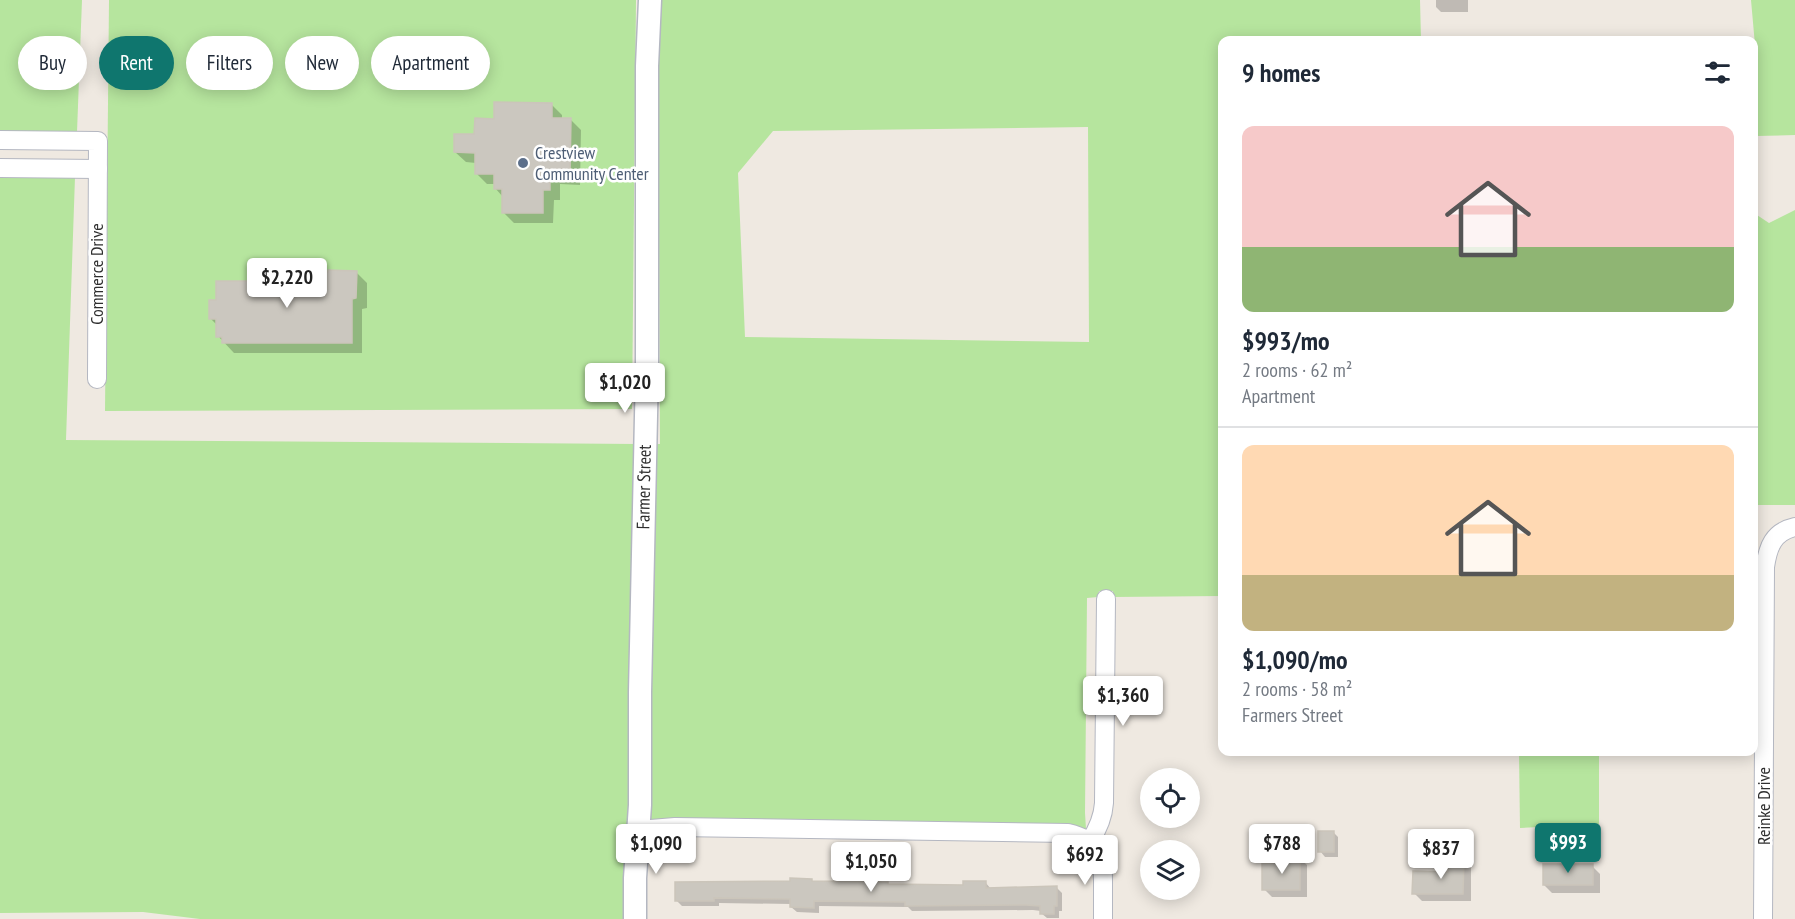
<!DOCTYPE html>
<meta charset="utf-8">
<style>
:root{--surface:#fff;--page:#f6f6f7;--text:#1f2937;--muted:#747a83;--line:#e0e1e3;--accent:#0f766e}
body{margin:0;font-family:"PT Sans Narrow",sans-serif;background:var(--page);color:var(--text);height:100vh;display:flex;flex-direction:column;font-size:22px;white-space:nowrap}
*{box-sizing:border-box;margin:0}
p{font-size:20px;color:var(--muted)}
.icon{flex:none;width:33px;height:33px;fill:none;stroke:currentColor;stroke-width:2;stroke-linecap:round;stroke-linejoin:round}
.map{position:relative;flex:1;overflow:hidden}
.drawer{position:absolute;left:1218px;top:36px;width:540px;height:720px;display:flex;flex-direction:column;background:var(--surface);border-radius:12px;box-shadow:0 3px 15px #0003}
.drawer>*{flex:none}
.banner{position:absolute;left:18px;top:36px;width:570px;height:54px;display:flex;gap:12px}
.buttons{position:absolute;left:1140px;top:768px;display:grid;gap:12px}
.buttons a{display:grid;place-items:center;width:60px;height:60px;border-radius:50%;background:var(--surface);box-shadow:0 3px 15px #0003;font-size:30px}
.price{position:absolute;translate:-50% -51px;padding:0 14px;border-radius:6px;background:#fff;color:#222;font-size:20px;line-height:39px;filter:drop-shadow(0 2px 3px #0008)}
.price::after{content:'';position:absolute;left:50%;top:36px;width:18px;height:14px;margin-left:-9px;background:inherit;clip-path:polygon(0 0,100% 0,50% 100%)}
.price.active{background:var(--accent);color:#fff}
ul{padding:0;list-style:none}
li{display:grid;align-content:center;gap:12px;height:318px;padding:0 24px}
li+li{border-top:2px solid var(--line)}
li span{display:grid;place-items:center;height:186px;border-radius:12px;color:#555}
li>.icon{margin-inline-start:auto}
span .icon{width:108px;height:108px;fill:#fffc;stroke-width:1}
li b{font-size:26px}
h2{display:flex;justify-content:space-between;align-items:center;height:72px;padding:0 24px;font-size:26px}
.pill{padding:0 21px;border-radius:27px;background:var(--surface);box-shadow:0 3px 15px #0003;font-size:21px;line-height:54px}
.pill.active{background:var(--accent);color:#fff}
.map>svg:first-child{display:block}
.green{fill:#b6e59e;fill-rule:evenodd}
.shadow{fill:#0003}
.building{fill:#cbc7bf;stroke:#cbc5ba;stroke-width:1.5}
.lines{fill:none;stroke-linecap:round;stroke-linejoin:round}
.minor-casing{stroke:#b4b7c1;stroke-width:20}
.tertiary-casing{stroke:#b4b7c1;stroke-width:25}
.minor{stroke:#fff;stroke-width:18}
.tertiary{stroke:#fff;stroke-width:22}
.service-dot{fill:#5c6f8a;stroke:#fff;stroke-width:2}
.labels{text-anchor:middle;stroke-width:5;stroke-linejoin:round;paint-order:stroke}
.service-label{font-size:18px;fill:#4e5e75;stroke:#fff;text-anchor:start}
.street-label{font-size:18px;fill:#2e2e2e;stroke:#fff}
</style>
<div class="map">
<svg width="1795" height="919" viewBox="0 0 1795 919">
<rect width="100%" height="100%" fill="#efe9e1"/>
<g class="green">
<polygon points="0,0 82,0 77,132 0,131"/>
<polygon points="109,0 636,0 632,409 105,411"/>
<path d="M658,0H1420L1421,40H1222V596L1113,597V591H1099L1098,597L1087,598L1085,813L1086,829L1068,824L647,821L653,444H660ZM1088,127L1089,342L745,337L738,173L773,131Z"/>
<polygon points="1751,0 1795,0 1795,135 1756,136 1754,151 1754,48 1755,45"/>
<polygon points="0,176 75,177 66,440 638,444 628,919 200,919 143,912 0,913"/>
<polygon points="1795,210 1795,505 1754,505 1754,213 1769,223"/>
<polygon points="1519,752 1599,752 1599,824 1520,828"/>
</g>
<g class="shadow">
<polygon points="1436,0 1468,0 1468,12 1441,12 1436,7"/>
<polygon points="551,104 562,115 562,119 570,119 581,130 580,185 560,184 560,200 554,200 553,223 514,223 503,212 503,197 495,188 495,184 487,184 476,173 476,163 466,162 455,152 496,120"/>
<polygon points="356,272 367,283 367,308 362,309 362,353 234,353 218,336 217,325 210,318 276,282"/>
<polygon points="1333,832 1338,837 1338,857 1325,857 1320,851"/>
<polygon points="1299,858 1307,865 1307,897 1272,897 1264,889 1285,864"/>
<polygon points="1463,860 1471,868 1471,901 1422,901 1414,893 1449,873"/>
<polygon points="1592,866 1600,874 1600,893 1552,893 1544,885"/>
<polygon points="985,882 991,889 1056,887 1062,893 1062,911 1059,911 1059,918 1047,918 1041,913 1041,911 1033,910 912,911 908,907 819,906 819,913 797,912 791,907 791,904 719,903 719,906 682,906 677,901 814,883 964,886"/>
</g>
<g class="building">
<polygon points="494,102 552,103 552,118 571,118 570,174 550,174 550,190 543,190 543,213 502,213 502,189 494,189 494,174 475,174 475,153 454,152 454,134 474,134 475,118 494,119"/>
<polygon points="328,270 357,271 356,298 352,299 352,343 222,343 222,337 216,337 216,319 209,319 209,300 216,300 216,281 275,281 275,272 328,272"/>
<rect x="1318" y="831" width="16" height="21"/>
<polygon points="1284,856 1300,856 1300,890 1262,890 1262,863 1284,863"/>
<polygon points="1448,858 1464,858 1463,894 1412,894 1413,871 1448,872"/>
<rect x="1543" y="864" width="50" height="21"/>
<polygon points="790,878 812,879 812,881 888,882 888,884 963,885 963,881 986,881 986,888 1057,886 1057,906 1054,906 1054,914 1040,914 1040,906 1026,905 905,906 905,902 814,901 814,908 790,907 790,899 714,898 714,901 675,901 675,882 790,881"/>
</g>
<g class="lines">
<defs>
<g id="minor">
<polyline points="0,140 98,141 97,379"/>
<polyline points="0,168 98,169"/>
<path d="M639,830L675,827L1068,833C1097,840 1103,852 1103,881C1103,893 1103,906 1103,919"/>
<path d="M1090,841C1098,829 1103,818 1104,803L1106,599"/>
<path d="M1763,919L1765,567C1768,547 1773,532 1795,527"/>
</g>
<polyline id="tertiary" points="635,919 635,878 640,805 640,692 647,370 647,66 650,0"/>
</defs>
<use href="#minor" class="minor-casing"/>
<use href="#tertiary" class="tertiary-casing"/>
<use href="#minor" class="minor"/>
<use href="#tertiary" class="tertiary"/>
</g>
<circle class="service-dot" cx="523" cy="163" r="6"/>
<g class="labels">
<g class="service-label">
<text x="535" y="159">Crestview<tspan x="535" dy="21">Community Center</tspan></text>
</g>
<g class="street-label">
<text transform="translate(97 274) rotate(-90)" y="6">Commerce Drive</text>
<text transform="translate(644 487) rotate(-89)" y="6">Farmer Street</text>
<text transform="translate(1764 806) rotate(-90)" y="6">Reinke Drive</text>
</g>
</g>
</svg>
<div class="buttons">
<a><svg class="icon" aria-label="locate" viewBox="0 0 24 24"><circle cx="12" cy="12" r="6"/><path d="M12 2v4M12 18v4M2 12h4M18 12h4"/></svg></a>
<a><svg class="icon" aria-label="layers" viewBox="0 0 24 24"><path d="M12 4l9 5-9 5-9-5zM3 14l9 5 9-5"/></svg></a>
</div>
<b class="price" style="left:287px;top:309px">$2,220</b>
<b class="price" style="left:625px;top:414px">$1,020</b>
<b class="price" style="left:1123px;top:727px">$1,360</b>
<b class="price active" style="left:1568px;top:874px">$993</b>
<b class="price" style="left:656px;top:875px">$1,090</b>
<b class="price" style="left:1282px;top:875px">$788</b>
<b class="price" style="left:1441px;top:880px">$837</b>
<b class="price" style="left:1085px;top:886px">$692</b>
<b class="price" style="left:871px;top:893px">$1,050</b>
<div class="banner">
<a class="pill">Buy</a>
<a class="pill active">Rent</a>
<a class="pill">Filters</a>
<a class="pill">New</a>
<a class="pill">Apartment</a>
</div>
<section class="drawer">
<h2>9 homes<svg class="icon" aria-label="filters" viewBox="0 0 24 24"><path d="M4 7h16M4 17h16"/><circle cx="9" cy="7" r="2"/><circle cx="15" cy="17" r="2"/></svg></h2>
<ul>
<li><span style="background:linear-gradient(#f6c9c9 65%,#8fb573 0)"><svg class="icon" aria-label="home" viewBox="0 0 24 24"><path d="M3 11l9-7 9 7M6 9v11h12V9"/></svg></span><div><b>$993/mo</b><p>2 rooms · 62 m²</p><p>Apartment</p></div></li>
<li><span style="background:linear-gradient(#ffd9b3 70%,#c2b280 0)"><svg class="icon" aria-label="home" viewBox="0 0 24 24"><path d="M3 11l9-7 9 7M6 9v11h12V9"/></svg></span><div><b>$1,090/mo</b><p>2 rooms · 58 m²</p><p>Farmers Street</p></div></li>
</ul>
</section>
</div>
